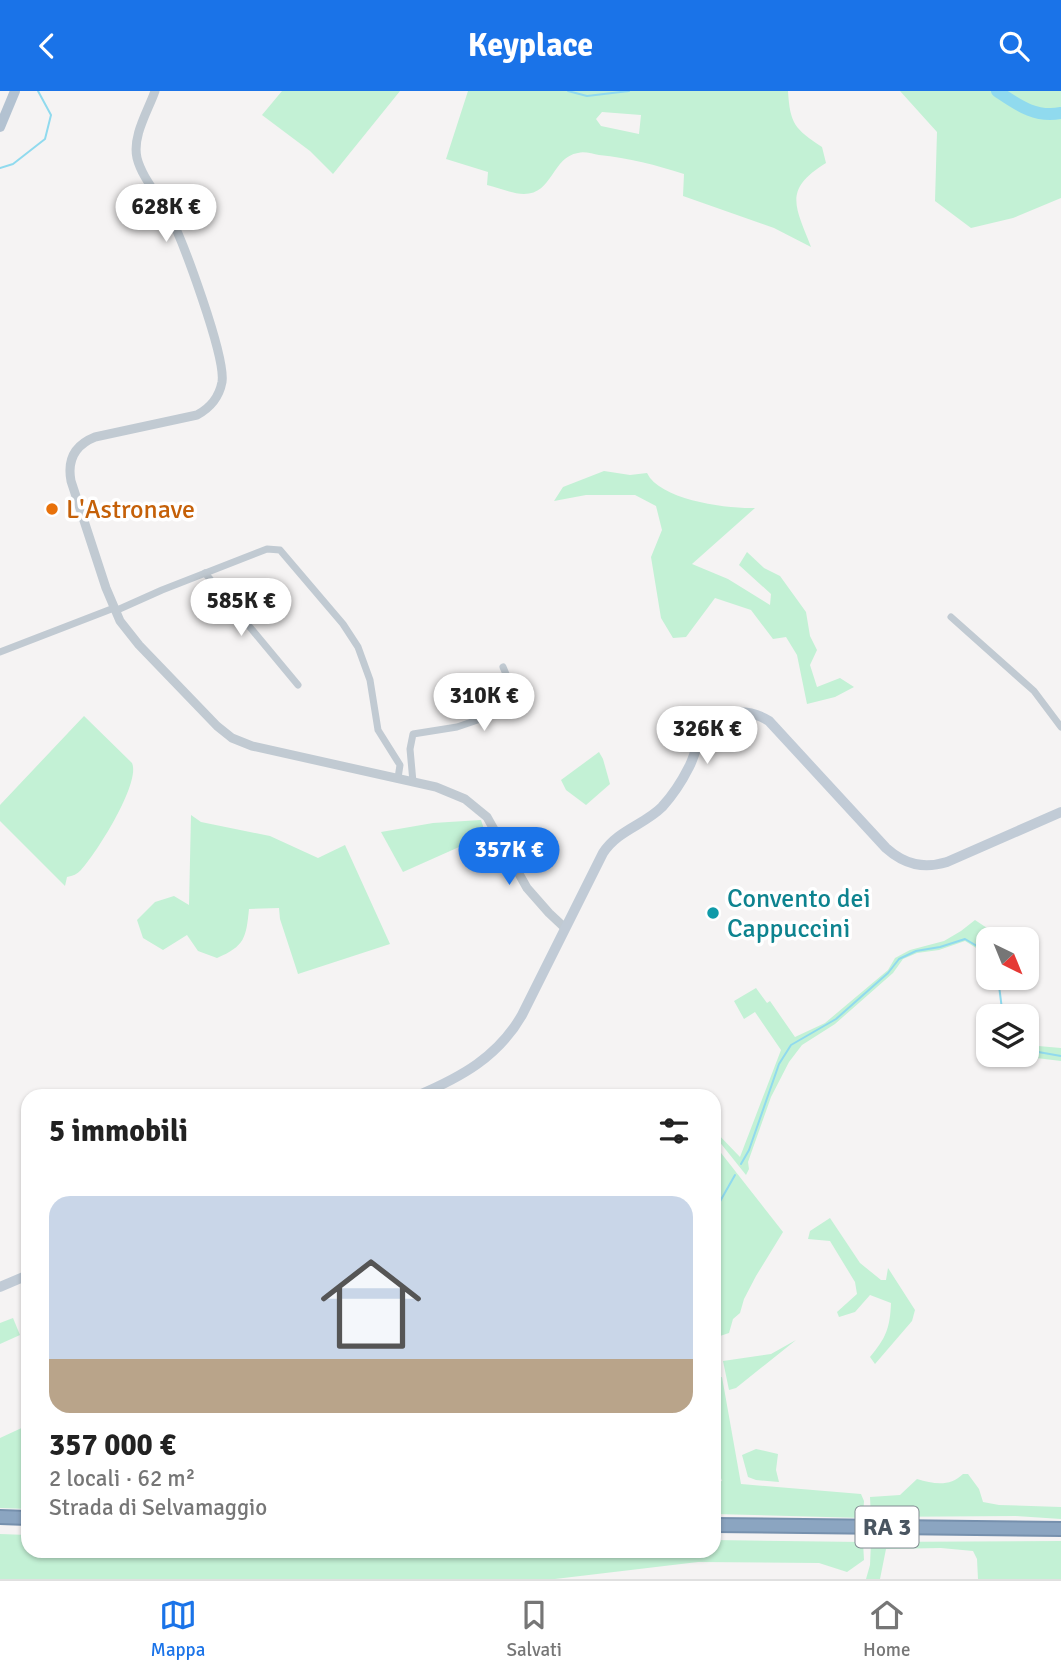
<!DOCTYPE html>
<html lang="it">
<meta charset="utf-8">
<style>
:root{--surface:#fff;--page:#f6f6f6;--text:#222;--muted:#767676;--line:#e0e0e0;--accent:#1a73e8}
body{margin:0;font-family:Signika,sans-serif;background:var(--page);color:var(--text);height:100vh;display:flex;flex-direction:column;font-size:26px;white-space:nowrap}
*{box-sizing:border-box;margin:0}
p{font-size:23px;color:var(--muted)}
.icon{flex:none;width:38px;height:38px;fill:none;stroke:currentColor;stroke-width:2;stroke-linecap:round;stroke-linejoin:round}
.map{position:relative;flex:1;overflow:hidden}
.drawer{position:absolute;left:21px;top:998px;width:700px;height:469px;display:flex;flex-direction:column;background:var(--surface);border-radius:21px;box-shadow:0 2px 5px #0004}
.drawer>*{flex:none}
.needle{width:46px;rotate:137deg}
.fabs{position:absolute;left:976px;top:836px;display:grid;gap:14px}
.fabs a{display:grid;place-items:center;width:63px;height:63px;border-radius:14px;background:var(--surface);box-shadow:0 2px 5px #0004;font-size:35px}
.price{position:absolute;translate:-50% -60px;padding:0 16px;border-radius:24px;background:#fff;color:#222;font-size:23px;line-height:46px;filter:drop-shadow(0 2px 4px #0008)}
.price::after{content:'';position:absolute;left:50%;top:42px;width:21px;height:16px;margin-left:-10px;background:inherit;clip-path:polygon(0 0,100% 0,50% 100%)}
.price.selected{background:var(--accent);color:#fff}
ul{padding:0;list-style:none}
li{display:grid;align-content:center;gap:14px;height:371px;padding:0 28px}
li span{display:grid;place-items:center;height:217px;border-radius:21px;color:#555}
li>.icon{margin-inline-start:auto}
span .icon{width:126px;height:126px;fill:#fffc;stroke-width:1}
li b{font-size:30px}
h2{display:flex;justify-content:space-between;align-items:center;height:84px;padding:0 28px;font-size:30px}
header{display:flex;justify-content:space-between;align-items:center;height:91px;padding:0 28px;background:var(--accent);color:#fff;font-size:32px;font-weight:800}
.menu{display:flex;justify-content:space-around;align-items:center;height:98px;border-top:2px solid var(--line);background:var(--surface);font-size:19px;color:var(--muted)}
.menu a{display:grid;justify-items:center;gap:4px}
.menu .selected{color:var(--accent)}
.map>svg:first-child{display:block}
.green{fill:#c3f1d5;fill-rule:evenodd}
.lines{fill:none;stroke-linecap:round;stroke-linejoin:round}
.stream{stroke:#90daee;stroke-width:2}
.river{stroke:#90daee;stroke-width:12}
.motorway-casing{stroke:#7690ad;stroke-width:16}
.minor{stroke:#c1cad2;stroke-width:7}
.tertiary{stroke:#c1cad2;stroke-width:9}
.secondary{stroke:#c1cbd6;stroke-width:10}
.primary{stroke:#b3c2d1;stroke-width:10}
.motorway{stroke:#8ba5c1;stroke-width:12}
.food-dot{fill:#e8710a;stroke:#fff;stroke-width:2.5}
.culture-dot{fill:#0f9aa8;stroke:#fff;stroke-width:2.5}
.labels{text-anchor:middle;stroke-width:7;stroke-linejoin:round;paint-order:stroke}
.shield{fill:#fff;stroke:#808990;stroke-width:2}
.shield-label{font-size:24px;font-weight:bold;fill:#4a5661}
.food-label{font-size:26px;fill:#c56008;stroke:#fff;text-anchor:start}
.culture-label{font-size:26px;fill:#0d838f;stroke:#fff;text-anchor:start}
</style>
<header><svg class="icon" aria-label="back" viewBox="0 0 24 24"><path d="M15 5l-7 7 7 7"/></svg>Keyplace<svg class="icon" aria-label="search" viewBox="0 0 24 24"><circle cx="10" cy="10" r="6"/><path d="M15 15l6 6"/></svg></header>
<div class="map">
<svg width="1061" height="1488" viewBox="0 0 1061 1488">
<rect width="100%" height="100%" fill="#f5f3f3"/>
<g class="green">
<polygon points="282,0 400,0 333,83 310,60 262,24"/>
<path d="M468,0H788C790,33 795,38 822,56L826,72C782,99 796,116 811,156L774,137L683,105L684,83C656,74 629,67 599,64C593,63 584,60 578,62C552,66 553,103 524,103C513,103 499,97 487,94L488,81L446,68ZM602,21L641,24L639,43L601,35L596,28Z"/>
<polygon points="900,0 1061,0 1061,107 1013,127 971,137 935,110 937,41"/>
<path d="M604,380L630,384L647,382C660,409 727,418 755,417L692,473L728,488L770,514L771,503L739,474L747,461L764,477L780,485L806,521L810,545L817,559L810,574L817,596L840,587L854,596L835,606L807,613L797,564L786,546L773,548L751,519L715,507L686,546L673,547L661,527L651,466L662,439L656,415L635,404H586L554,410L563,396Z"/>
<path d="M84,625L132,672C141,692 96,763 81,779C77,783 73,785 67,786L65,795L0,730V714Z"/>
<polygon points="599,661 603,668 610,693 586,714 566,699 561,689"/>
<path d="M191,724L201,731L270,745L318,767L345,754L390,853L298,883L280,828L279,817L249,818C246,847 245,855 217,867L198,860L187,844L163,859L143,847L137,829L155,811L174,805L189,814Z"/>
<polygon points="481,729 486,744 403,781 381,741 433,732"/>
<polygon points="975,829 1005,849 989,849 989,865 965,850 939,859 917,862 903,868 893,882 835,933 802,954 789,971 771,1006 748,1071 749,1078 746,1084 714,1044 714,1039 740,1066 781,959 755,921 744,928 734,910 756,897 767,912 770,910 795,946 825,932 888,879 895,867 910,859 944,850 961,840"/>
<polygon points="1027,954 1061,957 1061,970 1011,964 1027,964"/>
<polygon points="714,1053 783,1141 756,1185 744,1208 740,1222 733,1228 729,1242 714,1247"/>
<path d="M830,1127L860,1172L881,1189H886L888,1177L915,1219L912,1230L875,1273L870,1266C886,1247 890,1237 891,1212L870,1204L855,1221L839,1226L837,1221L857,1203L855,1191L830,1150L808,1148L810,1140Z"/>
<polygon points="13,1227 20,1244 0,1253 0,1232"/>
<polygon points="796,1249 736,1297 729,1299 723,1270 771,1263"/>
<polygon points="722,1286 741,1393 861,1403 864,1410 863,1427 714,1423 714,1391 722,1390 714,1367 714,1287"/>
<polygon points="28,1334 28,1418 0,1417 0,1347"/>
<polygon points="756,1358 778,1363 776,1379 779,1391 756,1389 748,1386 742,1364"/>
<path d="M963,1383H968L979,1398L983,1411L999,1414L1061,1416V1428L1016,1425L871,1426L870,1406L900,1404L917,1388C934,1393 950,1396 963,1383Z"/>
<polygon points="0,1443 28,1444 28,1460 714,1460 714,1449 863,1451 864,1469 847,1481 819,1472 698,1471 555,1488 0,1488"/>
<polygon points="1061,1450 1061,1488 978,1488 977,1468 973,1460 941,1457 886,1458 880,1488 866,1488 870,1474 871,1451"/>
</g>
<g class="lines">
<g class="stream">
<polyline points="568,0 587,5 629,0"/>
<polyline points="0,77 13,73 45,48 51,24 38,0"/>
<polyline points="998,887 1003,926"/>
<polyline points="1027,959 1061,965"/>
<polyline points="741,1073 749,1059 779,973 791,954 836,928 888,882 899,868 916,860 940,856 965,848 989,862"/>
<polyline points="714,1121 735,1084"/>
</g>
<path class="river" d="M997,0C1018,14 1035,27 1061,22"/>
<defs>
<g id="motorway">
<polyline points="0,1426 28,1427"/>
<polyline points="714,1434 1061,1438"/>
</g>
</defs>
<use href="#motorway" class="motorway-casing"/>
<g class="minor">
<polyline points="205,482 298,594"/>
<polyline points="115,520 162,499 267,458 280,459 343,533 358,556 370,589 378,639 400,674 398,687"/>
<polyline points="951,526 1034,600 1061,636"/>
<polyline points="0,561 114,517"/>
<polyline points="413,691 410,658 413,643 457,636 501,621 511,615 515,604 503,576"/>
</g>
<path class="tertiary" d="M155,0C148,20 132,45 137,67C142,87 159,105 169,123C183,150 226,266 222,291C219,307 210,317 197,324L95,346C75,354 67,369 71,390L106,497L120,530L139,554L217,635L232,647L252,655L436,696L465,708L487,726L527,797L549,822L565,837"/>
<g class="secondary">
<path d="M419,1004C461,986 498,966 522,924L603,762C618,739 644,734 662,716C673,704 682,690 689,676C695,665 697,651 703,640C716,617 749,617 769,630L886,757C905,774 924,778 947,771L1061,721"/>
<polyline points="0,1196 28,1184"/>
</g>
<polyline class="primary" points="0,36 15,0"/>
<use href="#motorway" class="motorway"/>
</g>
<circle class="food-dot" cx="52" cy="418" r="7"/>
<circle class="culture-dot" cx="713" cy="822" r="7"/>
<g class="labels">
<rect class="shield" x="855.5" y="1415.5" width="63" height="41" rx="5"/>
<g class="shield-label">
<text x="887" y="1444">RA 3</text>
</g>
<g class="food-label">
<text x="66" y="427">L'Astronave</text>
</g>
<g class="culture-label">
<text x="727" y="816">Convento dei<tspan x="727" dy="30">Cappuccini</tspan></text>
</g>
</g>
</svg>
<div class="fabs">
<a><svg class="needle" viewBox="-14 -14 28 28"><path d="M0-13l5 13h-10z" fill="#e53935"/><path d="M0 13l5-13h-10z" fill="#767676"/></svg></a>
<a><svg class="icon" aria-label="layers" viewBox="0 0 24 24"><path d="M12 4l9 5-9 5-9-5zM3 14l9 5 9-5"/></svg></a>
</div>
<b class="price" style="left:166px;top:153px">628K €</b>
<b class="price" style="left:241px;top:547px">585K €</b>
<b class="price" style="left:484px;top:642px">310K €</b>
<b class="price" style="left:707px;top:675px">326K €</b>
<b class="price selected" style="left:509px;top:796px">357K €</b>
<section class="drawer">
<h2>5 immobili<svg class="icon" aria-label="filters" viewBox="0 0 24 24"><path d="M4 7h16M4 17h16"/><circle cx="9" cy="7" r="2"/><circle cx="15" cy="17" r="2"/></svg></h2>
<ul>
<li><span style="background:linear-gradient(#c9d6e8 75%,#b9a48a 0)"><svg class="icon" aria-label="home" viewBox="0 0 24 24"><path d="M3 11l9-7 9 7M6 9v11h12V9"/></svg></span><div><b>357 000 €</b><p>2 locali · 62 m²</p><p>Strada di Selvamaggio</p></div></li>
</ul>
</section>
</div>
<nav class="menu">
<a class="selected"><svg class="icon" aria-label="map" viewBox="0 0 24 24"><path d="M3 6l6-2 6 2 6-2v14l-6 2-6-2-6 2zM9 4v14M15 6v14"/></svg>Mappa</a>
<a><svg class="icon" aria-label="saved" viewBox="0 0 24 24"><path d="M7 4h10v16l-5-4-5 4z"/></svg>Salvati</a>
<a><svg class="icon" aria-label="home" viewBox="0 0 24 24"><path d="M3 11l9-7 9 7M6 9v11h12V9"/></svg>Home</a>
</nav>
